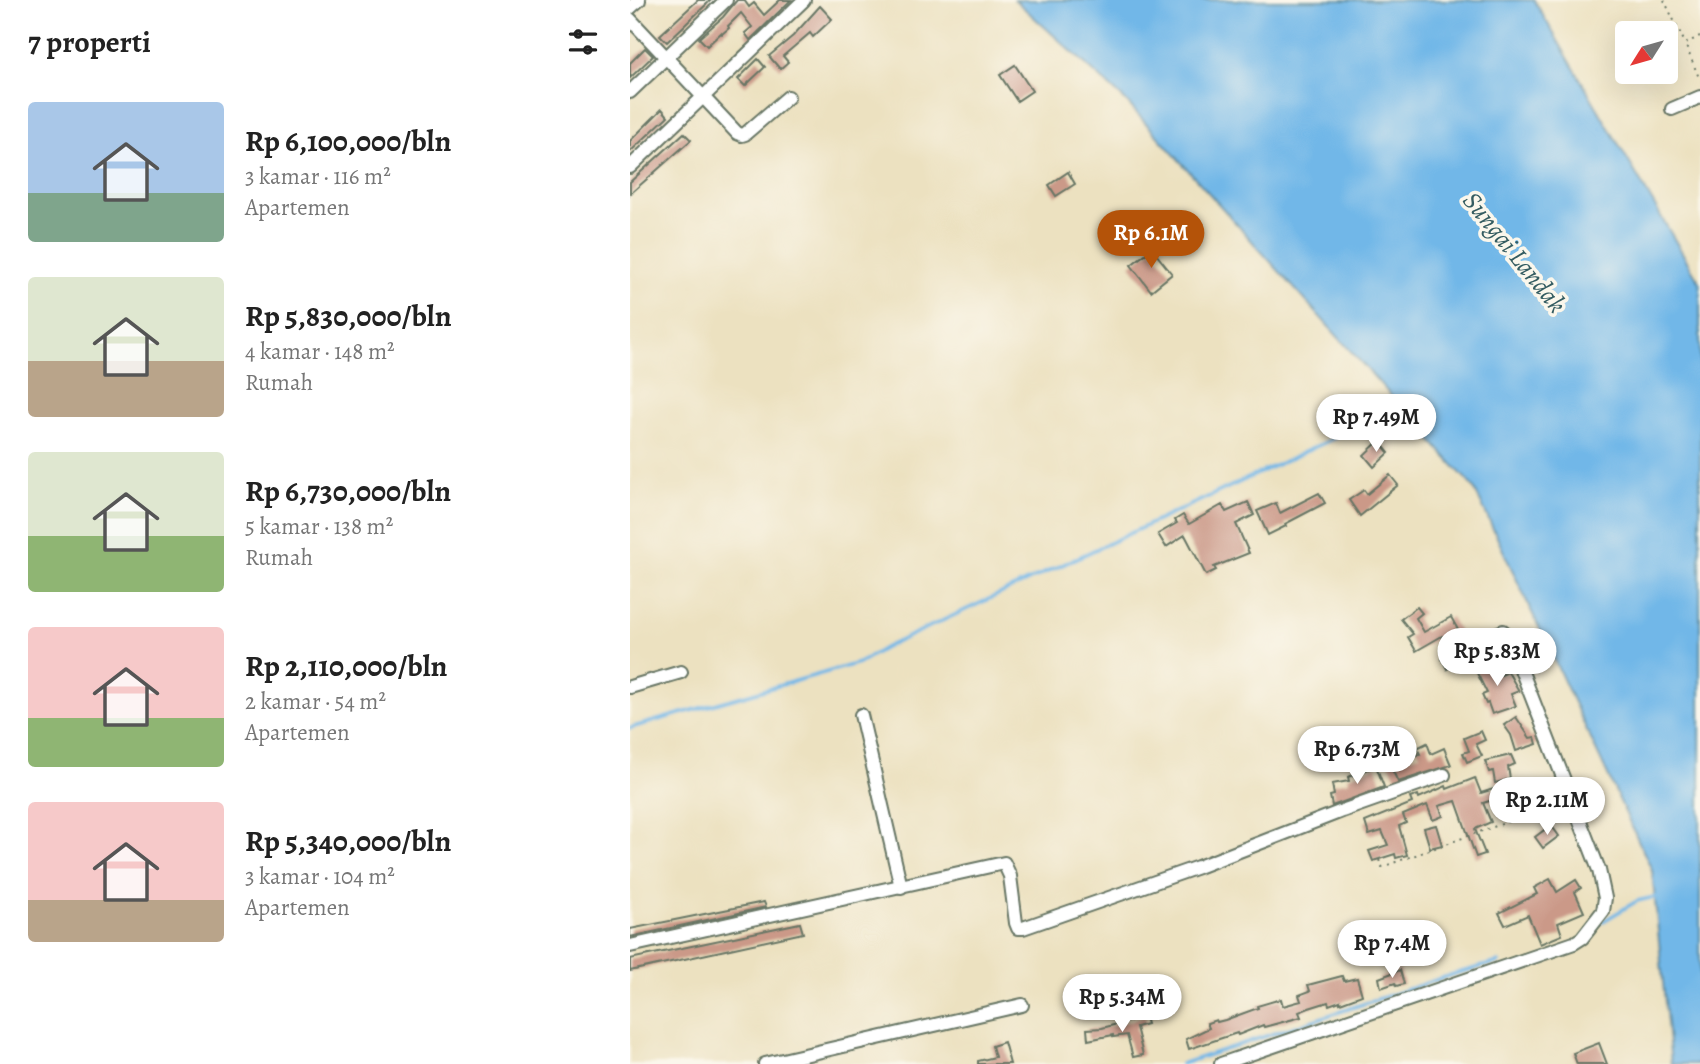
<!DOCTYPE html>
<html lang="id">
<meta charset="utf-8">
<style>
:root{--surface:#fff;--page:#f2f2f2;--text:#222;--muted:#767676;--accent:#b45309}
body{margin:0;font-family:Alegreya,serif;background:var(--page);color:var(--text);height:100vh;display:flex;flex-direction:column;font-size:26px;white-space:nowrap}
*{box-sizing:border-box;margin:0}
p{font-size:23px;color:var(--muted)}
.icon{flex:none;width:38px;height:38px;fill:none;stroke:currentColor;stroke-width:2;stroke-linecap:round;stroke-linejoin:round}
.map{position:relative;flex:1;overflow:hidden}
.drawer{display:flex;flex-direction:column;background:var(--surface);width:630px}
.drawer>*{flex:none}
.needle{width:46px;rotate:233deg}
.buttons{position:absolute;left:985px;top:21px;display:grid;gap:14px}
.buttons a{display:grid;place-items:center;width:63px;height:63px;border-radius:7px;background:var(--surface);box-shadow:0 7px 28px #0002;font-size:35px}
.price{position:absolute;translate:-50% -60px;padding:0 16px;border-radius:24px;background:#fff;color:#222;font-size:23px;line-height:46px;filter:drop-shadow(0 2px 4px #0008)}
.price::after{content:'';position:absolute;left:50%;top:42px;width:21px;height:16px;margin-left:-10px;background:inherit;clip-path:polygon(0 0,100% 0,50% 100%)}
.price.on{background:var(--accent);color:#fff}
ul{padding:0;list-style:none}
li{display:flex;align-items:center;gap:21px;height:175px;padding:0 28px}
li span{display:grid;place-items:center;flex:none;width:196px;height:140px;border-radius:7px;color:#555}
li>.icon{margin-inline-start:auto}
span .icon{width:84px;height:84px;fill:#fffc;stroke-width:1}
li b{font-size:30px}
h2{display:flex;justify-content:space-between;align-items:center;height:84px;padding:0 28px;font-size:30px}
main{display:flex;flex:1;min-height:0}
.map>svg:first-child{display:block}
.water{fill:#71b7e8;stroke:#487a8e;stroke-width:2}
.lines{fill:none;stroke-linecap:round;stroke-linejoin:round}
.stream{stroke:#71b7e8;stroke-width:3.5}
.building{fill:#cb9988}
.street-casing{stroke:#677665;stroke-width:16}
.path{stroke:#677665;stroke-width:2;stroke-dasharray:2 5;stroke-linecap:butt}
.street{stroke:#fff;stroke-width:12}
.labels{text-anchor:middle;stroke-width:7;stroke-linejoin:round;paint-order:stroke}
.water-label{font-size:26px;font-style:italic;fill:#345c61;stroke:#fbf7ec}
</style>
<main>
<section class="drawer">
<h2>7 properti<svg class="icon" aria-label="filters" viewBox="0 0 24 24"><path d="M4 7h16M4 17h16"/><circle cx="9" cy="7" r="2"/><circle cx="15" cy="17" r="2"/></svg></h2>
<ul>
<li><span style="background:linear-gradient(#a9c7e8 65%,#7fa58c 0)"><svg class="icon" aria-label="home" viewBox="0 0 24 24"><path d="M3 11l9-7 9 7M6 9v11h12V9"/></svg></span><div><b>Rp 6,100,000/bln</b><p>3 kamar · 116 m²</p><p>Apartemen</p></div></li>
<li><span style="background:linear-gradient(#dfe7d0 60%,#b9a48a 0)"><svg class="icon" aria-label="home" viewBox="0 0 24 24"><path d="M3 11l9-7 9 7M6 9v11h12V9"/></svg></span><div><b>Rp 5,830,000/bln</b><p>4 kamar · 148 m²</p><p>Rumah</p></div></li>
<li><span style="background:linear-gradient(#dfe7d0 60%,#8fb573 0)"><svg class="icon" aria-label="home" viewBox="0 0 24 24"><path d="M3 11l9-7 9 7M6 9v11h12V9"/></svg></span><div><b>Rp 6,730,000/bln</b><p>5 kamar · 138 m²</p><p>Rumah</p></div></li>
<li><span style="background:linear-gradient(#f6c9c9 65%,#8fb573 0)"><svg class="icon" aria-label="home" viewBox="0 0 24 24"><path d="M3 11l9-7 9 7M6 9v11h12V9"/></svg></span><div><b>Rp 2,110,000/bln</b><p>2 kamar · 54 m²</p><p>Apartemen</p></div></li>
<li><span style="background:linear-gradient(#f6c9c9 70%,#b9a48a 0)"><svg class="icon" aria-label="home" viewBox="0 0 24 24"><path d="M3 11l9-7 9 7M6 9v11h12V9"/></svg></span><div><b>Rp 5,340,000/bln</b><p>3 kamar · 104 m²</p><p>Apartemen</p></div></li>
</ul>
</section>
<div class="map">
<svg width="1070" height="1064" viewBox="0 0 1070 1064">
<rect width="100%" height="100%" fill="#fbf7ec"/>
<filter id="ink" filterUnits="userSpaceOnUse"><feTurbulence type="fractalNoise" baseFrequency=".0143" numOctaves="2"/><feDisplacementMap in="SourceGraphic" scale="14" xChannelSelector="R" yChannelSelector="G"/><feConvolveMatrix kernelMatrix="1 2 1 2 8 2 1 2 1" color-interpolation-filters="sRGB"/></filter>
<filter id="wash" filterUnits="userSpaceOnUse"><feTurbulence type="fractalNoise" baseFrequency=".00686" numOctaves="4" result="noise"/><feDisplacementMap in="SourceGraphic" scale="28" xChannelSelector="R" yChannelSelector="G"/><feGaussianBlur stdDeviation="1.57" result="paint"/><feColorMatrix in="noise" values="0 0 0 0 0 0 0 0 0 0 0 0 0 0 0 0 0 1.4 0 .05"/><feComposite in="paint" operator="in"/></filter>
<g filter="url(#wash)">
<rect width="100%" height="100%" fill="#ece1c0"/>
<polygon class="water" points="385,0 904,0 1070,283 1070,1064 1041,1064 1022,870 844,488 496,101"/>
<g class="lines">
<g class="stream">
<polyline points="0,728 229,663 256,647 771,407"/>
<polyline points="970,923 1007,901 1029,896"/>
<polyline points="551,1064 824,974 869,962"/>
</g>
</g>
<g id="blocks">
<g class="building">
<polygon points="68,0 81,0 37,42 30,35"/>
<polygon points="107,0 114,0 119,7 124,3 134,15 150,0 161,0 120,40 115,33 122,27 111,13 98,26 99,28 92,34 91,33 77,46 69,38 93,17"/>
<polygon points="190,6 202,19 183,37 180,33 153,56 158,62 150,69 139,56 163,36"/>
<polygon points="15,48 23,56 0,78 0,63"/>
<polygon points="128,59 135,67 115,86 108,79"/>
<polygon points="385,65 402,91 387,101 370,75"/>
<polygon points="32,109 38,116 0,152 0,141"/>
<polygon points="54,133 61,140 0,194 0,182"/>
<polygon points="438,172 445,184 426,196 419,185"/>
<polygon points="522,249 542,274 521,291 501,265"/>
<polygon points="749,441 759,453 744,467 734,455"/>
<polygon points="760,475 768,485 730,516 719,500 734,490 737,494"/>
<polygon points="689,493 695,503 655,524 656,526 638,535 627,511 646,503 650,513"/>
<polygon points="618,502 624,515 606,524 619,553 584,567 586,570 576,575 555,535 536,547 528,534 547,523 545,520 553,515 559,524 592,505 596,512"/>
<polygon points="787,607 792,613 786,618 794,632 821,617 842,655 817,669 812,659 822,653 812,636 786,651 778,637 783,634 771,619"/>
<polygon points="864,662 871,675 878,672 889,691 881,694 886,706 862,714 858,703 856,704 852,695 857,693 846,671"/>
<polygon points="886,717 900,738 905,737 907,744 886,751 881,735 874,725"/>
<polygon points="851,731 855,740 846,744 852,756 837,762 833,753 839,751 834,738"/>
<polygon points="797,743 801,754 814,748 821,765 768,782 759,763 772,757 773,760 790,754 787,748"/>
<polygon points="881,755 885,764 878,767 880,779 865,783 863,771 859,772 855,761"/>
<polygon points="746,766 754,787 702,806 700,796 704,795 702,784 719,781 718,777"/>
<polygon points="845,778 851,793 873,786 876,796 853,803 861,822 845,829 855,854 846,857 826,801 809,806 813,816 803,820 797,805 773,815 776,823 769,826 777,855 766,858 765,854 743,861 739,851 758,845 752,831 739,835 735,822 782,803 780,798 788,795 789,798 816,786 817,789"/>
<polygon points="806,825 812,845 800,848 794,828"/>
<polygon points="921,825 929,836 913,848 905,837"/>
<polygon points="920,879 927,892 946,880 951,888 945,892 954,912 928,923 932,935 910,944 898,915 875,925 869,913 907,894 904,888"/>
<polygon points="134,902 136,907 0,937 0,929"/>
<polygon points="170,923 173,933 0,971 0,959"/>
<polygon points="770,970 774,984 766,986 765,983 751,988 749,978"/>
<polygon points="712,976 714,981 727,978 732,995 710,1003 710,1001 699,1005 698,1002 679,1008 669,1012 671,1017 634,1027 633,1025 608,1035 607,1033 559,1049 556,1039 579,1028 577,1023 586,1020 587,1022 595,1020 628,1008 627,1006 651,999 653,1006 671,1001 669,995 680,991 678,985"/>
<polygon points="515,1017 517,1024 506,1027 513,1055 503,1057 497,1035 483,1037 483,1035 458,1040 457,1029 472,1028"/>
<polygon points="374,1042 380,1064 348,1064 348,1061 365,1057 362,1046"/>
<polygon points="969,1043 977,1064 947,1064 943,1053"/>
</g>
</g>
</g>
<g filter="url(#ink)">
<use href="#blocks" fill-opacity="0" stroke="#677665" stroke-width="2"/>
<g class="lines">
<defs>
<g id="street">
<polyline points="0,8 9,0"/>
<polyline points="0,19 107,133 112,135 115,134 158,97"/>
<polyline points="0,92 96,0"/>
<polyline points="1042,109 1070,97"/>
<polyline points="0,167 174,0"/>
<polyline points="0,687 51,672"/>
<polyline points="231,715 271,887"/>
<polyline points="0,946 374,863 380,876 386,923 388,928 393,928 568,867 712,811 814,775"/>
<polyline points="135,1064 392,1005"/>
<polyline points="591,1064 944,943 952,938 973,911 975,898 969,870 878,636 873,631 854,639"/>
</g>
</defs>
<use href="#street" class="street-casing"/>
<g class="path">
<polyline points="1034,0 1055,43"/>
<polyline points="1070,36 1055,44 1070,80"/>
<polyline points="749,860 752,867 930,803"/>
</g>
<use href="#street" class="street"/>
</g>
</g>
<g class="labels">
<g class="water-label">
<text transform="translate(885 252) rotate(51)" y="9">Sungai Landak</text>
</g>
</g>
</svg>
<div class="buttons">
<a><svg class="needle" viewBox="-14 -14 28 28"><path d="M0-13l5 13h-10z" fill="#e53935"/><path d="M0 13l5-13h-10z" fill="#767676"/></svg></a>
</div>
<b class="price on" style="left:521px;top:270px">Rp 6.1M</b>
<b class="price" style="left:746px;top:454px">Rp 7.49M</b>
<b class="price" style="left:867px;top:688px">Rp 5.83M</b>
<b class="price" style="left:727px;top:786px">Rp 6.73M</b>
<b class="price" style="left:917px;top:837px">Rp 2.11M</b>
<b class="price" style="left:762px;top:980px">Rp 7.4M</b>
<b class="price" style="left:492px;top:1034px">Rp 5.34M</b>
</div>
</main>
